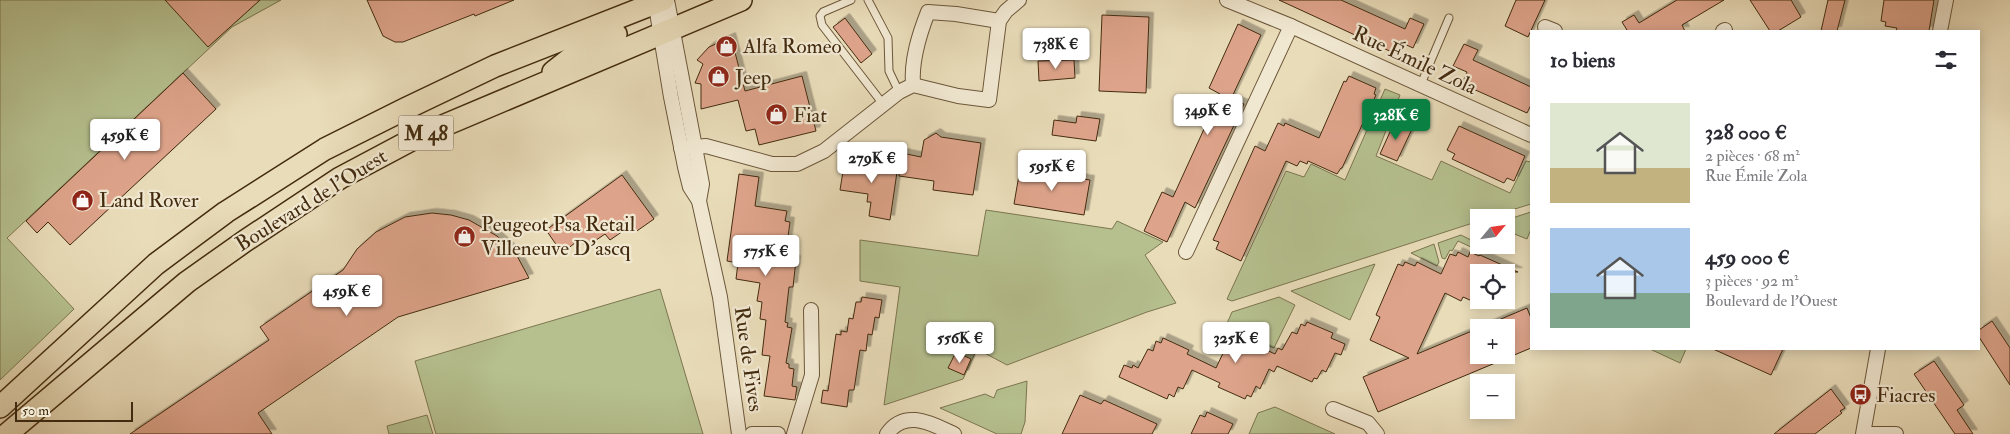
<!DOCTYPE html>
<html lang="fr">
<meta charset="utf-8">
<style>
:root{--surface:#fff;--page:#f2f2f3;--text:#2b2b33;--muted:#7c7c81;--accent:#0b8043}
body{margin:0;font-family:"IM FELL Double Pica",serif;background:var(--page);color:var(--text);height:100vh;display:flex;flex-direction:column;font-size:19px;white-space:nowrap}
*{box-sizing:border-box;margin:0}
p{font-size:16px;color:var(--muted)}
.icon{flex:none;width:28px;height:28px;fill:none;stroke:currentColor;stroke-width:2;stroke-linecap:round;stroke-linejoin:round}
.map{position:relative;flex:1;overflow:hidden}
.sheet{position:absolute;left:1530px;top:30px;width:450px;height:320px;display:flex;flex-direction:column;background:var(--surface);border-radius:0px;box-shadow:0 2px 12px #0003}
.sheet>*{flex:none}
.needle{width:32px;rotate:61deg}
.tools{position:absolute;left:1470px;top:209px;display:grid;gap:10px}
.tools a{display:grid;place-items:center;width:45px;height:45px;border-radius:0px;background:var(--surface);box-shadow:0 2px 12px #0003;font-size:25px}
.scale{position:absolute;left:15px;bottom:12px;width:118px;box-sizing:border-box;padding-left:5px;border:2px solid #432b0f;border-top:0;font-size:14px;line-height:18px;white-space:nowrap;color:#432b0f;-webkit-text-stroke:4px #f1e8d2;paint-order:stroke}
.price{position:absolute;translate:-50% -42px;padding:0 11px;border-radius:5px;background:#fff;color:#222;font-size:16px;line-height:32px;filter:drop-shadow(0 1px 2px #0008)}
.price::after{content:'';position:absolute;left:50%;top:30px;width:15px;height:11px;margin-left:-8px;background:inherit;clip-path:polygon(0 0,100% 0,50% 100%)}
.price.active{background:var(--accent);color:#fff}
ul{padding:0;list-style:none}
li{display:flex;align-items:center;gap:15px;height:125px;padding:0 20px}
li span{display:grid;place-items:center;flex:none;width:140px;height:100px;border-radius:0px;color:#555}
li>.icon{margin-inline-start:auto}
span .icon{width:60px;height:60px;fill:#fffc;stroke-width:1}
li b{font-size:21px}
h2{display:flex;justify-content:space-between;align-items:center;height:60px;padding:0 20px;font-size:21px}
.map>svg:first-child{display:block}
.green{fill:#b6c08f;stroke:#7c764f}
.building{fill:#dea48b;stroke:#432b0f;filter:url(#shadow)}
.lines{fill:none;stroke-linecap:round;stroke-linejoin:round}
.lane-casing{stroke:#6c573a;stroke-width:9}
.street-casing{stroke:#6c573a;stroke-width:16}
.primary-casing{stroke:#432b0f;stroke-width:24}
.lane{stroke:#f1e8d2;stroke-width:7}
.street{stroke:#f1e8d2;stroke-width:14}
.primary{stroke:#e9dcb9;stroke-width:21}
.labels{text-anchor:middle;stroke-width:4.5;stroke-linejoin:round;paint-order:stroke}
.shield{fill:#f1e8d2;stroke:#77644a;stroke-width:1}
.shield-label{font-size:20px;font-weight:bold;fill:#432b0f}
.poi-label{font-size:21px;fill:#432b0f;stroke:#f1e8d2;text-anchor:start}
.street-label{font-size:21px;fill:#432b0f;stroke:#f1e8d2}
</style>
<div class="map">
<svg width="2010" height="434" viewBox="0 0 2010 434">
<defs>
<filter id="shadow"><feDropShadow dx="4.5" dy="-4.5" stdDeviation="0" flood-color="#0004"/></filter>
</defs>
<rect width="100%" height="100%" fill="#e9dcb9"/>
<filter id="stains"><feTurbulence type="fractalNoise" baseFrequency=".004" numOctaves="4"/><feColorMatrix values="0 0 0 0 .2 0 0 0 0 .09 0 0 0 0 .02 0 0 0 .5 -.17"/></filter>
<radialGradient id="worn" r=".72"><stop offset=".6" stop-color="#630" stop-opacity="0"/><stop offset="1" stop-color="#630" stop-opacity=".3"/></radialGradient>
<g class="green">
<polygon points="0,0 281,0 232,27 7,238 74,309 0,380"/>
<polygon points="1385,89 1400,95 1376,156 1432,180 1441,161 1510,193 1526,161 1531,162 1531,204 1489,217 1479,218 1479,221 1232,301 1227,299 1286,171 1304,177 1311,164 1345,180"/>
<polygon points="986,210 1112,229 1117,221 1163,242 1145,255 1176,303 1147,312 1007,365 977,349 963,379 884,405 900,287 860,281 860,240 978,256"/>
<polygon points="1531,212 1531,229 1527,239 1512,233 1506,245 1505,245 1506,220"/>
<polygon points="1461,235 1487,248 1484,253 1458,241 1452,251 1450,250 1445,259 1442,258 1438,243"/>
<polygon points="1434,244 1439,262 1437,266 1411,253"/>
<polygon points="1375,264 1350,320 1291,291"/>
<polygon points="660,289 703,434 436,434 415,361"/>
<polygon points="1279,297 1295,305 1274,348 1225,328 1232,312"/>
<polygon points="1650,349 1686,349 1680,363"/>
<polygon points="1027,381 1025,422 1021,434 997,434 940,408 985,394 994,398 997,390"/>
<polygon points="1275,407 1335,434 1249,434 1258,413"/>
<polygon points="427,415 433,434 389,434 387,426"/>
</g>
<g class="building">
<polygon points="165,0 260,0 208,47"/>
<polygon points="367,0 514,0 475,16 474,14 403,42 395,42 383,36"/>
<polygon points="1279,0 1341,0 1405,29 1410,18 1424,24 1413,48 1400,42 1394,53"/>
<polygon points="1516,0 1545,0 1528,37 1505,26"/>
<polygon points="1677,0 1724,0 1682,25 1685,31 1625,31 1627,30 1622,22 1634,15 1639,23"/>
<polygon points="1750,0 1791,0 1801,17 1778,31 1770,31"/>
<polygon points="1828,0 1845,0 1837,31 1821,31"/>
<polygon points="1884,0 1934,0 1929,31 1896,31 1897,28 1885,26 1886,22 1881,21"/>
<polygon points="1102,15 1149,17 1146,93 1099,91"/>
<polygon points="845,18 872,54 861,63 833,27"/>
<polygon points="1238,24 1261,35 1231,99 1244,104 1195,208 1185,202 1167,242 1144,231 1162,192 1173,197 1220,94 1209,88"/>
<polygon points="731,37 745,91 802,76 816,131 759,145 755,129 746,131 738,100 701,109 701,84 695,83 703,64 697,60 709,47"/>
<polygon points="1464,44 1478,50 1473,60 1531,87 1531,105 1527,113 1462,84 1467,72 1453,66"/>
<polygon points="1074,60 1075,78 1039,81 1038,61"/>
<polygon points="183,73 216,109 70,245 48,222 37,233 26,221"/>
<polygon points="1349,76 1376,88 1374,94 1376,95 1342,168 1341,168 1337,174 1308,161 1307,164 1300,161 1297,166 1286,161 1241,261 1216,249 1219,242 1213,240 1255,146 1265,151 1278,123 1284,126 1285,123 1319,138 1344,81 1346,82"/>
<polygon points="1077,116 1100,119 1096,141 1052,135 1054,120 1076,123"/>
<polygon points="1395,121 1412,129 1397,161 1380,154"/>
<polygon points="1459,126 1525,156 1514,181 1507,178 1504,183 1452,159 1455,154 1447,150"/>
<polygon points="936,133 941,137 981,143 973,195 933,190 934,181 899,176 902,153 921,157 924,140"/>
<polygon points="845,159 871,163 872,160 898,165 890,220 869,216 871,202 867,202 868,194 840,190"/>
<polygon points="1020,169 1090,180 1084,215 1014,204"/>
<polygon points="739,174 759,177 755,206 787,211 785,221 790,222 785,259 796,260 793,287 789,287 785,322 788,323 787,327 792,328 786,363 789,364 789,368 794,369 792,386 797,387 795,400 764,396 770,356 762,355 766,320 760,319 762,302 757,301 760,283 736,279 738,263 727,261"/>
<polygon points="622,175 654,219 634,233 629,227 610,240 605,234 586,247 580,239 562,253 546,230"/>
<polygon points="432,213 451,215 469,220 497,236 516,254 529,278 398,317 258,413 272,434 130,434 269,340 260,327 343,270 357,249 376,232 405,217"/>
<polygon points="1458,252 1468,257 1470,252 1479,256 1480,255 1518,272 1479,272 1479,304 1463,297 1461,301 1445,293 1417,354 1479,328 1479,355 1506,355 1506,328 1482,327 1527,308 1531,318 1531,348 1378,412 1363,377 1409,358 1370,340 1380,317 1376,315 1398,264 1403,266 1405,262 1415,266 1417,262 1441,274 1450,254 1456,256"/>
<polygon points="862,297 882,300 879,318 875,317 872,335 868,334 866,351 860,350 854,390 849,390 847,407 821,403 823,390 828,391 836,334 841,335 841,331 847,332 849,318 853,319 856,302 861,302"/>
<polygon points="1992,321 2010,348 2010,385 1979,337 1979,330"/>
<polygon points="1307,322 1333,333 1331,338 1345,344 1341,355 1335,353 1326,372 1322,370 1317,379 1314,378 1312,382 1277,366 1274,372 1269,369 1260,389 1256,386 1251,397 1247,395 1245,399 1218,387 1220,383 1192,370 1183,389 1178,387 1174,397 1169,394 1167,399 1119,377 1124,365 1132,368 1133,365 1138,368 1148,349 1153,351 1156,341 1161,343 1163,338 1189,350 1187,354 1216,368 1225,349 1230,351 1234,341 1239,343 1241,338 1275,354 1278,348 1282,350 1292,332 1297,334 1301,324 1305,326"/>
<polygon points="1713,349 1783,349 1771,375"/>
<polygon points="956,352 971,359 964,375 948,368"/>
<polygon points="1934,361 1964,405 1957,410 1973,434 1955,434 1914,374"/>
<polygon points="1831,389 1845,408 1840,411 1842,413 1815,434 1774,434"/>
<polygon points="1080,395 1101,404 1104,400 1157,424 1152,434 1062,434"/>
<polygon points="1207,412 1233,424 1228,434 1191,434 1200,415 1205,417"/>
</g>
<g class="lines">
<defs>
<g id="lane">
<polyline points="851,0 823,12 820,16 822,25 883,104"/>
<polyline points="868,0 888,38 889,71 899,92"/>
<polyline points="1421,84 1449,18"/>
</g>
<g id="street">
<polyline points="655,0 671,97 685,167 690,187 699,201 720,297 739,434"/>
<polyline points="667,0 702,184 699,201"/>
<polyline points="1227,0 1291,26 1531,135"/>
<polyline points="1545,27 1555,31"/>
<polyline points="1723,31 1725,30"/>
<polyline points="1940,31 1946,0"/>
<path d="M913,85C911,60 919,35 928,12L956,14L999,21"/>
<polyline points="681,148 706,146 772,164 797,164 824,151 899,92 913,85 958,96 989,100 999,21 1006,11 1019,0"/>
<polyline points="1186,252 1291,26"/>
<polyline points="1333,409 1368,423 1377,434"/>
<polyline points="752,434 778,434"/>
<polyline points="794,434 812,375 811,310"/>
<path d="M887,434C905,408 932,424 954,434"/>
<polyline points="1863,434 1878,349"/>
<polyline points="1866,434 1896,434"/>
</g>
<g id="primary">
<polyline points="553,72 581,50 616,34"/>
<polyline points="0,407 156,264 226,212 325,149 405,109 495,66 663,0"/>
<polyline points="7,434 187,282 245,241 340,178 419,136 741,0"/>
</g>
</defs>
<use href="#lane" class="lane-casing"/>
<use href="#street" class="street-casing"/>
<use href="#primary" class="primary-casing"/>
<use href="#lane" class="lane"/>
<use href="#street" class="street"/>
<use href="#primary" class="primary"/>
</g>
<defs>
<symbol id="shop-disc" viewBox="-11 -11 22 22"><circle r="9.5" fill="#8f2418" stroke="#f1e8d2"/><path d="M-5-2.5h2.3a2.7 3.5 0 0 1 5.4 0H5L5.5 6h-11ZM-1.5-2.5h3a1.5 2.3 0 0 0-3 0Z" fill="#fff"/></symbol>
<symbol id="bus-disc" viewBox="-11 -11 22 22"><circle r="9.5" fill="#8f2418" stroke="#f1e8d2"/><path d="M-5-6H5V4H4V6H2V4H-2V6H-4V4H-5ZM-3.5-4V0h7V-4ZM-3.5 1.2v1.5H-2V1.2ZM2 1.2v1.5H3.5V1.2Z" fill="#fff"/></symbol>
</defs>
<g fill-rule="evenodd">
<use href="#shop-disc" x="714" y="34" width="25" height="25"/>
<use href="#shop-disc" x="706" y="64" width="25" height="25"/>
<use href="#shop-disc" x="764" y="102" width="25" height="25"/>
<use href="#shop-disc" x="70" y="188" width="25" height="25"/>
<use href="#shop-disc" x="452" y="224" width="25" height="25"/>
<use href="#bus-disc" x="1848" y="382" width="25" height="25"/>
</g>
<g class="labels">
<rect class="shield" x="398.5" y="115.5" width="55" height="35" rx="4"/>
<g class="shield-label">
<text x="426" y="140">M 48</text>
</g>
<g class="poi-label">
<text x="743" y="53">Alfa Romeo</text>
<text x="735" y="84">Jeep</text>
<text x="793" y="122">Fiat</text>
<text x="99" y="207">Land Rover</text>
<text x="481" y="231">Peugeot Psa Retail<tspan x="481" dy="24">Villeneuve D'ascq</tspan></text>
<text x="1876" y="402">Fiacres</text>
</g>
<g class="street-label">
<text transform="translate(1415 60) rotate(25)" y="7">Rue Émile Zola</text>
<text transform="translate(311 200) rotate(-32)" y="7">Boulevard de l'Ouest</text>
<text transform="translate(749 359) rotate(82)" y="7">Rue de Fives</text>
</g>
</g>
<rect width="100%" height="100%" filter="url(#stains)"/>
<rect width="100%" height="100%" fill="url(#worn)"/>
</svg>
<div class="tools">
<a><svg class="needle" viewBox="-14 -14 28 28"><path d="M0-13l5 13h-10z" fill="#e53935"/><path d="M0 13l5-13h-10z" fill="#7c7c81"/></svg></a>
<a><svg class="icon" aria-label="locate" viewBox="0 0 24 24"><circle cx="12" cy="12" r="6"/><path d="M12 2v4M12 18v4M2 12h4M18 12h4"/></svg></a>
<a>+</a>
<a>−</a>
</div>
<div class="scale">50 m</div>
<b class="price" style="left:1056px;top:70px">738K €</b>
<b class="price" style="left:1208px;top:136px">349K €</b>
<b class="price active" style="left:1396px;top:141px">328K €</b>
<b class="price" style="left:125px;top:161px">459K €</b>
<b class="price" style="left:872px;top:184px">279K €</b>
<b class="price" style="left:1052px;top:192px">595K €</b>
<b class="price" style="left:766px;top:277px">575K €</b>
<b class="price" style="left:347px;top:317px">459K €</b>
<b class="price" style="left:960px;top:364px">556K €</b>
<b class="price" style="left:1236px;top:364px">325K €</b>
<section class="sheet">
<h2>10 biens<svg class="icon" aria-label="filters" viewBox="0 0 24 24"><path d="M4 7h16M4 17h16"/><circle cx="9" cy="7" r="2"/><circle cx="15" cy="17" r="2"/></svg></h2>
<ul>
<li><span style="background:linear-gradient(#dfe7d0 65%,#c2b280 0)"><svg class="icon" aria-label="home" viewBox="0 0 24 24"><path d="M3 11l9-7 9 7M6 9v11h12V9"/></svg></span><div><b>328 000 €</b><p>2 pièces · 68 m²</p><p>Rue Émile Zola</p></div></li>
<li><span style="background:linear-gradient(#a9c7e8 65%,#7fa58c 0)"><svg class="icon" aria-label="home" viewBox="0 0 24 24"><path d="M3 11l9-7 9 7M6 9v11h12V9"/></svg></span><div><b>459 000 €</b><p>3 pièces · 92 m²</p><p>Boulevard de l'Ouest</p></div></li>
</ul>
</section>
</div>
